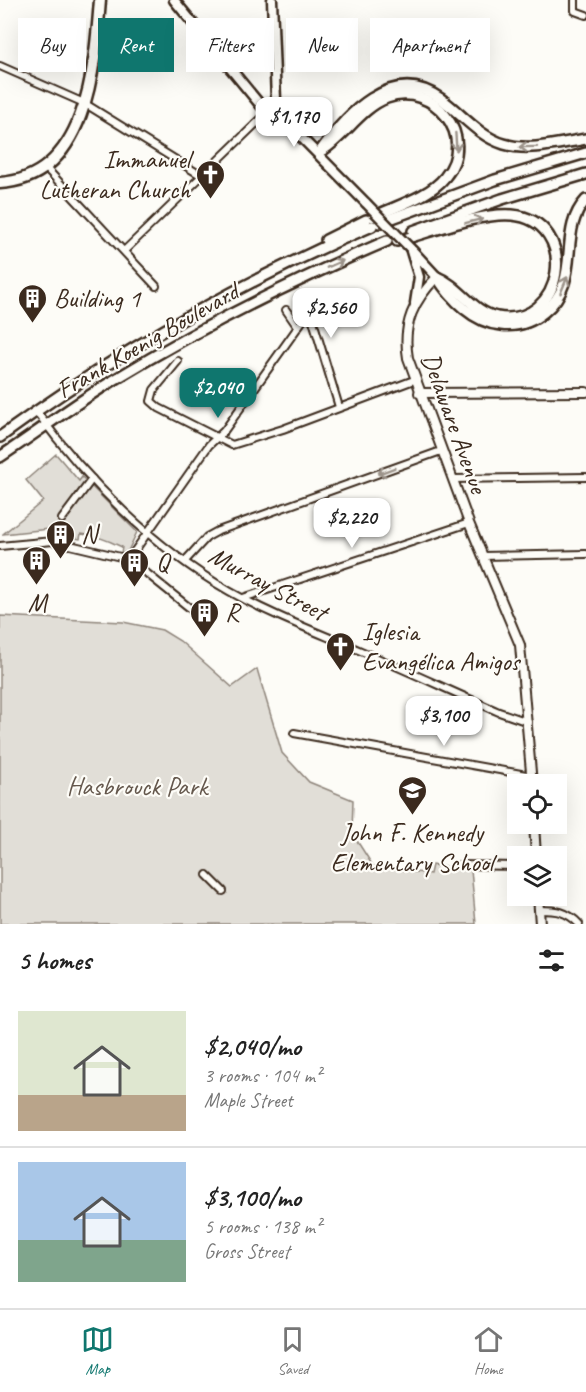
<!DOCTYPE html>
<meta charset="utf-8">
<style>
:root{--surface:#fff;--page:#f6f6f6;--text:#222;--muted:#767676;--line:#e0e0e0;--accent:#0f766e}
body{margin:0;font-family:Caveat,sans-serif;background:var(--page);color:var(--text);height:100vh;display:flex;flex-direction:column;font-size:22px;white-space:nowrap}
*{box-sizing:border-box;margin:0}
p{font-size:20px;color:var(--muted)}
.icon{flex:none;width:33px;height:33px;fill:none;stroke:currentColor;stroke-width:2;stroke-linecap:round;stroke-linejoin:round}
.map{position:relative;height:924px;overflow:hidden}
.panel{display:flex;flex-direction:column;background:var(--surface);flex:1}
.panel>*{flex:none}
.banner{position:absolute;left:18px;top:18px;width:550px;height:54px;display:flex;gap:12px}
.fabs{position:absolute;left:507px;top:774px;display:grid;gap:12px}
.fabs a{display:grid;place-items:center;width:60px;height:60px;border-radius:0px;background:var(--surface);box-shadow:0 6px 24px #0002;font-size:30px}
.price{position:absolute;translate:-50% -51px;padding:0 14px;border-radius:12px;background:#fff;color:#222;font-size:20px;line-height:39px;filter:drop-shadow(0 2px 3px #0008)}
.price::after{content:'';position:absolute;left:50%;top:36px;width:18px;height:14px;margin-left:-9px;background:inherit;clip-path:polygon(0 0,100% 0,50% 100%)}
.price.active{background:var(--accent);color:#fff}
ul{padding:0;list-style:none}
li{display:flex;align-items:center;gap:18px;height:150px;padding:0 18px}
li+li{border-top:2px solid var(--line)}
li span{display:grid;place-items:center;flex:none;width:168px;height:120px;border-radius:0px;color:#555}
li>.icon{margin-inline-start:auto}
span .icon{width:72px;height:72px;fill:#fffc;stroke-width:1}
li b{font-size:26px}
h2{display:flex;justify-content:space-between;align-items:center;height:72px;padding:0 18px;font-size:26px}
.pill{padding:0 21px;border-radius:0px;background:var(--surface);box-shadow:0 6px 24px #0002;font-size:21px;line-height:54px}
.pill.active{background:var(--accent);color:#fff}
.tab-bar{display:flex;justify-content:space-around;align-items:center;height:84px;border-top:2px solid var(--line);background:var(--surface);font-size:16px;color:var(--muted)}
.tab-bar a{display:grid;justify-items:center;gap:3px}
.tab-bar .active{color:var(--accent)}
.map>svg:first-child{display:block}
.green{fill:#e1ded7;stroke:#8e847a;stroke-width:1.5}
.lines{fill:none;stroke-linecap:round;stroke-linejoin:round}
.minor-casing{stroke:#3b2a1e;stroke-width:10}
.tertiary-casing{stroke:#3b2a1e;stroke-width:12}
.secondary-casing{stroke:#3b2a1e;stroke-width:13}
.primary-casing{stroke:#3b2a1e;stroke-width:14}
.trunk-casing{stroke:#3b2a1e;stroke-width:15}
.minor{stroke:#fdfcf7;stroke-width:6}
.tertiary{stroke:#fdfcf7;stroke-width:8}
.secondary{stroke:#fdfcf7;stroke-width:8}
.primary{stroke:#fdfcf7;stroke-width:9}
.trunk{stroke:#fdfcf7;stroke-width:10}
.secondary-bridge-casing{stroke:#3b2a1e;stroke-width:13;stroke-linecap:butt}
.secondary-bridge{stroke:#fdfcf7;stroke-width:8}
.oneway{stroke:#9c938a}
.labels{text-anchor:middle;stroke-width:4.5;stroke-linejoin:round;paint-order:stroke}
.poi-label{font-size:26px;fill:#3b2a1e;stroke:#fdfcf7;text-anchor:start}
.street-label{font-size:26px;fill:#3b2a1e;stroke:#fdfcf7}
.park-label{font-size:26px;fill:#64574c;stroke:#fdfcf7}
</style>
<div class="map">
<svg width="586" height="924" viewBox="0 0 586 924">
<rect width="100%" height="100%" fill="#fdfcf7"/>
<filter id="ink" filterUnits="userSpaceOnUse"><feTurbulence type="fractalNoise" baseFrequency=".0167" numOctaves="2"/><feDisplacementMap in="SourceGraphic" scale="12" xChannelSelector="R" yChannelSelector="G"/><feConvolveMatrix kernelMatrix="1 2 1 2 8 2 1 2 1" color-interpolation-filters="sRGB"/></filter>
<g filter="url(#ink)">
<g class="green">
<path d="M56,454L79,481L82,477L137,532L127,553H121L122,547C110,541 95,535 81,534L80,539L63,536V531L49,529L3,534L43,501L26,480Z"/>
<polygon points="0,616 123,622 162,630 180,641 232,687 257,669 282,753 309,782 353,800 352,833 373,866 430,874 432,865 471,870 476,924 0,924"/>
</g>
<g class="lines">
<defs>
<g id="minor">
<polyline points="575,0 575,11 586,15"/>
<polyline points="0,66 84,103 202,176"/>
<polyline points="45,167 156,286"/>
<polyline points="124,251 267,113"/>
<polyline points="286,310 297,326"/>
<polyline points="178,361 154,390 151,401 159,408 232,445 283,429 414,380"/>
<path d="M36,411C87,481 153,547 229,591C271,615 317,632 361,651C408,671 453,692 499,712L528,722"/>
<polyline points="453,479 586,477"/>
<polyline points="62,519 92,479"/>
<polyline points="0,546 53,541 129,559 196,613"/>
<polyline points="483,556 586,554"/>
<polyline points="129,559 209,445 224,431 308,313 311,314 339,407"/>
<polyline points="185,561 207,537 218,531 441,451"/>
<polyline points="243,598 469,523"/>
<polyline points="294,733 532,776"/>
<polyline points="460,865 518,866"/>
<polyline points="207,875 223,891"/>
<path d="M539,910C556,910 567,911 579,924"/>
</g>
<g id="tertiary">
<path d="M437,277C414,300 402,324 408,358L469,523L520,645L532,784"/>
<polyline points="419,393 586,392"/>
<polyline points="534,824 536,856"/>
<polyline points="538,896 540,924"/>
</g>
<g id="secondary">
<polyline points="174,0 267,113 288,124 366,203"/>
<polyline points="272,0 276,100 277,109 287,122"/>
<polyline points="410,248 419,277 415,303"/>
<polyline points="412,250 437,277"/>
</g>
<g id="primary">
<path d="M323,150C345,136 362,107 387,98C433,81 479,137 445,177C429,197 396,206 373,217"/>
<path d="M319,153C345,116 392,63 441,99C462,114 478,136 504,144C530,152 560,143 586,139"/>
<polyline points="379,223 495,180 586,153"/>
<polyline points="413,231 502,199 586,174"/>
<polyline points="326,240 366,220"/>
<path d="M397,241C427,233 482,212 512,215C581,221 565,329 497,317C472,312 460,286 437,277"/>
<path d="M437,277C451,299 474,323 501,325C517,327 532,322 544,312C584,280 556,232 586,200"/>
<path d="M0,437C116,353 240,282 372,226"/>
<path d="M0,457C38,432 74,404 114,380C201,327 293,281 387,241"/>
</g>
<path id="trunk" d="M0,183C87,178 95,67 100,0"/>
</defs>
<use href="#minor" class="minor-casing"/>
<use href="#tertiary" class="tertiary-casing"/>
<use href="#secondary" class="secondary-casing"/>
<use href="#primary" class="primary-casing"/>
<use href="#trunk" class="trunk-casing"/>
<use href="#minor" class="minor"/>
<use href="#tertiary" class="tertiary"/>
<use href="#secondary" class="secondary"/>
<use href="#primary" class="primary"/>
<use href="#trunk" class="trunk"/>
<defs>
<polyline id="secondary-bridge" points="366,203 410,248"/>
</defs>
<use href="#secondary-bridge" class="secondary-bridge-casing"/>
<use href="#secondary-bridge" class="secondary-bridge"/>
</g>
<defs><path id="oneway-shaft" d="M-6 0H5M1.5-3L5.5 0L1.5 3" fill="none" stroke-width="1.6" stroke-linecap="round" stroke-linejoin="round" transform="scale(1.5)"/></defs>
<g class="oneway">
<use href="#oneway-shaft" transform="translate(456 142) rotate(86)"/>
<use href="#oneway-shaft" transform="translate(528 147) rotate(179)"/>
<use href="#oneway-shaft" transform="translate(474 221) rotate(-14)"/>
<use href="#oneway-shaft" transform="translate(335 264) rotate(-24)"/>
<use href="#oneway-shaft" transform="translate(564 285) rotate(-67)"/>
<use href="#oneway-shaft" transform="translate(386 471) rotate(160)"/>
</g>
</g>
<defs>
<symbol id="church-pin" viewBox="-11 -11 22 30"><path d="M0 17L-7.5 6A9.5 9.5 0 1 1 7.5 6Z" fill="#3b2a1e" stroke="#fdfcf7"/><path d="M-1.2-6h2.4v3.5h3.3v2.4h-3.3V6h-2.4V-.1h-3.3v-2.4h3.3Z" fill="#fff"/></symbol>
<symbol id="building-pin" viewBox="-11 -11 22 30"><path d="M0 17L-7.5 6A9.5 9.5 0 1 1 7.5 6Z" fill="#3b2a1e" stroke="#fdfcf7"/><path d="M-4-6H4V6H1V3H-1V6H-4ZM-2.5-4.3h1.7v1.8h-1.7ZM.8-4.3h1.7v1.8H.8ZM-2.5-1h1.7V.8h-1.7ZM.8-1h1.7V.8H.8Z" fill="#fff"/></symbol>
<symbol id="school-pin" viewBox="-11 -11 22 30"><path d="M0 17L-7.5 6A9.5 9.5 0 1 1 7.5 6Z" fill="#3b2a1e" stroke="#fdfcf7"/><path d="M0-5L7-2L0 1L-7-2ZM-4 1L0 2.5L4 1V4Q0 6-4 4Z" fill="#fff"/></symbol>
</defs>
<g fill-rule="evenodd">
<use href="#church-pin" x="194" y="158" width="33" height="45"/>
<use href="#building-pin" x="16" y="282" width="33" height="45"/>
<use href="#building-pin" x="44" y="518" width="33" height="45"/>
<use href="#building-pin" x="20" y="544" width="33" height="45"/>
<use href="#building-pin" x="118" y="546" width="33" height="45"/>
<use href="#building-pin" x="188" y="596" width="33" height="45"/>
<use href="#church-pin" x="324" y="630" width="33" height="45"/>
<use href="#school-pin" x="396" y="774" width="33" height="45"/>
</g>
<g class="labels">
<g class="poi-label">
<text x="190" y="168" text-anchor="end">Immanuel<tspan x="190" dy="30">Lutheran Church</tspan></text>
<text x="54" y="307">Building 1</text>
<text x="81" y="543">N</text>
<text x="156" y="571">Q</text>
<text x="37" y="611" text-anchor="middle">M</text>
<text x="225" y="621">R</text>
<text x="362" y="640">Iglesia<tspan x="362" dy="30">Evangélica Amigos</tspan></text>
<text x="412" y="841" text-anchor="middle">John F. Kennedy<tspan x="412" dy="30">Elementary School</tspan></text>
</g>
<g class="street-label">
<text transform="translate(147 340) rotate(-30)" y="9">Frank Koenig Boulevard</text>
<text transform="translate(455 423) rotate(70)" y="9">Delaware Avenue</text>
<text transform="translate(268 583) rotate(28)" y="9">Murray Street</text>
</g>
<g class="park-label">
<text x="137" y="795">Hasbrouck Park</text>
</g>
</g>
</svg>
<div class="fabs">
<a><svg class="icon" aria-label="locate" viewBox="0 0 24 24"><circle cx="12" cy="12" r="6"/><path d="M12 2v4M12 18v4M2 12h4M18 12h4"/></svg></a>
<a><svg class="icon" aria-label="layers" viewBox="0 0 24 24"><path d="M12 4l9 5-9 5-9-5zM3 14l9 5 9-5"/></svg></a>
</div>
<b class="price" style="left:294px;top:148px">$1,170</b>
<b class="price" style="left:331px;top:339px">$2,560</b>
<b class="price active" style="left:218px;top:419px">$2,040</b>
<b class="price" style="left:352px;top:549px">$2,220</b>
<b class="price" style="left:444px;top:747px">$3,100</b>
<div class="banner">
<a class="pill">Buy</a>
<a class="pill active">Rent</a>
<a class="pill">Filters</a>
<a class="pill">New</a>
<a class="pill">Apartment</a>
</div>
</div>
<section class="panel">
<h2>5 homes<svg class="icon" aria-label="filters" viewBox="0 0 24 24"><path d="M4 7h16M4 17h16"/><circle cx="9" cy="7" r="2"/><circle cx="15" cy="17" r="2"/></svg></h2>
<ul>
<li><span style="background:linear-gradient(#dfe7d0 70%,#b9a48a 0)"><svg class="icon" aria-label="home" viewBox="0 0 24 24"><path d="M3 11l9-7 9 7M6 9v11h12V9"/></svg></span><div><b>$2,040/mo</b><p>3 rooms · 104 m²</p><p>Maple Street</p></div></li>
<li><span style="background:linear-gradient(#a9c7e8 65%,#7fa58c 0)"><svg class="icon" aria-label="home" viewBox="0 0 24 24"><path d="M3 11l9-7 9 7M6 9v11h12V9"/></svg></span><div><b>$3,100/mo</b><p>5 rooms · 138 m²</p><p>Gross Street</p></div></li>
</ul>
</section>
<nav class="tab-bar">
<a class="active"><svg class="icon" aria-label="map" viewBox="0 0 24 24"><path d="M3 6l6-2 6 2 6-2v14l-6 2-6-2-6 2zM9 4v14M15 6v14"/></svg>Map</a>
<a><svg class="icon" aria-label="saved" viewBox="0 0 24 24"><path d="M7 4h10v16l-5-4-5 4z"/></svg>Saved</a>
<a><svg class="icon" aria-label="home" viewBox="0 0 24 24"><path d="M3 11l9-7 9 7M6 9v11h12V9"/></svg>Home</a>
</nav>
